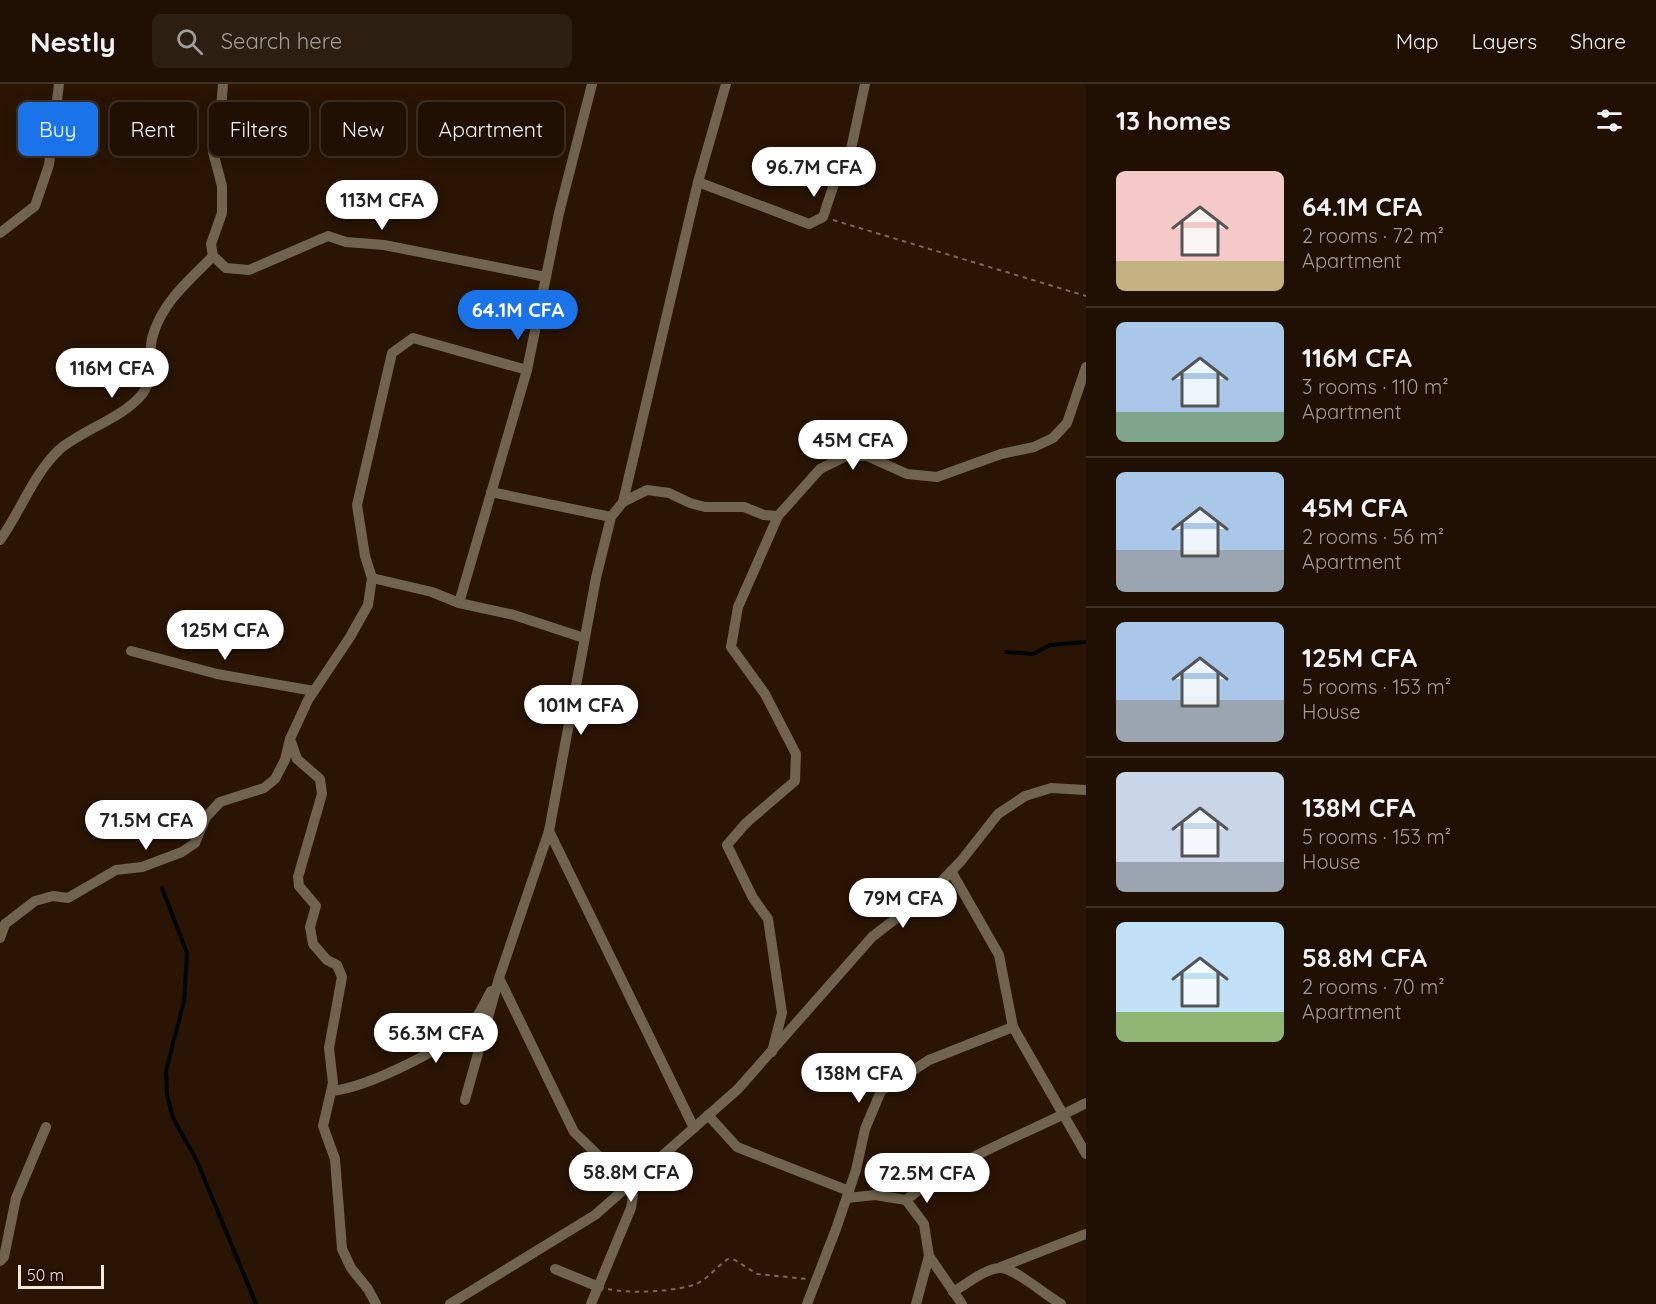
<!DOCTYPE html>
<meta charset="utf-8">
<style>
:root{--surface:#201003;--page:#2d1e12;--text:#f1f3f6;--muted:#a29d9a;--line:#3d3025;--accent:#1a73e8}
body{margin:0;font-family:Quicksand,sans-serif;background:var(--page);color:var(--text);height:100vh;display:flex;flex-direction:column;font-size:22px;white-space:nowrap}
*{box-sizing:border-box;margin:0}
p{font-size:20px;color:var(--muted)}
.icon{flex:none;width:33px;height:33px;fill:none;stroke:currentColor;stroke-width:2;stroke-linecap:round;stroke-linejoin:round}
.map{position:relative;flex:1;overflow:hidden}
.side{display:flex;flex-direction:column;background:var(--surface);width:570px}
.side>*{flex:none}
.top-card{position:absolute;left:18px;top:18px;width:570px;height:54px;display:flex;gap:12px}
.scale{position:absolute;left:18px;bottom:15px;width:86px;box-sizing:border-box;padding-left:6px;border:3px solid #f7e8dc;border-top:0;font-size:16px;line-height:21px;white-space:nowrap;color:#f7e8dc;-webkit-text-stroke:4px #200c00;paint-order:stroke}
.price{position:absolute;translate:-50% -51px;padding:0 14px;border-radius:21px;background:#fff;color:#222;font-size:20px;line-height:39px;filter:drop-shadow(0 2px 3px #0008)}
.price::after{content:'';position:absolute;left:50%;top:36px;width:18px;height:14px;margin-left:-9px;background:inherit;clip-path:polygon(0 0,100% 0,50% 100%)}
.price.active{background:var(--accent);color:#fff}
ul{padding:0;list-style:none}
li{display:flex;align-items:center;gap:18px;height:150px;padding:0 30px}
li+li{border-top:2px solid var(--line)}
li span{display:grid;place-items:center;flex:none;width:168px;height:120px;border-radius:9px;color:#555}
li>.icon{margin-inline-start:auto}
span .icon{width:72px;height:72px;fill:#fffc;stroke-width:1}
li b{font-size:26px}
h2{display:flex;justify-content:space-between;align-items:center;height:72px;padding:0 30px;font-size:26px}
.chip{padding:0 21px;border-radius:9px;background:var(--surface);box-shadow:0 3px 15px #0003,0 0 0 2px var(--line);font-size:21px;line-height:54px}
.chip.active{background:var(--accent);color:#fff}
header{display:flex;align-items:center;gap:36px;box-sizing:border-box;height:84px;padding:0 30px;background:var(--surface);border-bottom:2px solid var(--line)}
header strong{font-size:28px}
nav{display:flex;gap:33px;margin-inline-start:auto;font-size:21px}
.search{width:420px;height:54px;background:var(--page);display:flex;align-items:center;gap:15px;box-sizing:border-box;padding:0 21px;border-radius:9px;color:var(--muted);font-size:22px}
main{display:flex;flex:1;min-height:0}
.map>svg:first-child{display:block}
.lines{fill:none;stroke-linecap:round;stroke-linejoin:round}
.stream{stroke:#00060a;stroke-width:4}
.path{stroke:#7a6859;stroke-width:2;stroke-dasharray:4.5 4.5;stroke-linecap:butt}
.minor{stroke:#70644e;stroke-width:10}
</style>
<header>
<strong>Nestly</strong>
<div class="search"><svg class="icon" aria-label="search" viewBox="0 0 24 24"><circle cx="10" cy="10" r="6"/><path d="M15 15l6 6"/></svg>Search here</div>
<nav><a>Map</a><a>Layers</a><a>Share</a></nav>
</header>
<main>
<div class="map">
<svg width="1086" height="1220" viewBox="0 0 1086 1220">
<rect width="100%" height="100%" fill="#2a1504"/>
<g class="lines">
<g class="stream">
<polyline points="1006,568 1033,570 1050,561 1086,558"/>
<polyline points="162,804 187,869 184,917 166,987 167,1011 173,1034 197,1077 256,1220"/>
</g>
<g class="path">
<polyline points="833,136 1086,212"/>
<path d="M608,1205C629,1210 678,1208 698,1199C710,1193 717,1182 728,1175L735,1176L757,1190L807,1195"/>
</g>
<g class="minor">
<polyline points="223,0 220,38 213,68 222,102 222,129 211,160 213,172 226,184 249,186 328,152 346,158 384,161 546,193"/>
<polyline points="698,98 809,140 823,133 838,88 850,70 865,0"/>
<polyline points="0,149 35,122 49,81 59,0"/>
<polyline points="491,408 611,433"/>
<polyline points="623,418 698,98 726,0"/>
<path d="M0,456C21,427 33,390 60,365C84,345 125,333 143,309C154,294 147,268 153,251C163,217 190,196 213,172"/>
<polyline points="372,494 432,508 459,519 514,531 584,554"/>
<polyline points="459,519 527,286 559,129 592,0"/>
<polyline points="131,567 217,590 314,607"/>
<polyline points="549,747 694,1044"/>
<polyline points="951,787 999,871 1013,943 1086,1070"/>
<polyline points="0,854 5,840 35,817 53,812 68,814 116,786 142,783 182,768 195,759 206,733 220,718 264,704 275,695 285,676 290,655"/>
<polyline points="499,894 574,1048 630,1102 633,1111 631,1124 591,1220"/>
<polyline points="772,968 782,929 768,835 753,814 727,761 746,739 795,697 796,670 765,610 731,563 738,523 778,432 820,385 846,372 867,372 907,390 937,393 1001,370 1034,363 1053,354 1067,339 1086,283"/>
<path d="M332,1007C368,1003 451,963 475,935C481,927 486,916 491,907"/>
<polyline points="465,1016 499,894 549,747 596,494 611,433 623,418 647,406 669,409 690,419 705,423 744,423 764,431 778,432"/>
<polyline points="708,1031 737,1063 849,1107"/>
<polyline points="847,1114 875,1111 906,1116 924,1140 929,1172 962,1220"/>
<path d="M906,1116C960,1072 1025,1051 1086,1019"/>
<polyline points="0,1177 4,1173 16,1114 46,1043"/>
<polyline points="1001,1183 1086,1150"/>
<polyline points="555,1185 599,1203"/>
<path d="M953,1208C967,1200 984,1185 1000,1184C1014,1183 1046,1212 1061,1220"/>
<polyline points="376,1220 368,1205 351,1184 342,1165 335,1075 323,1042 333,999 329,964 342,893 337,881 327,876 313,860 310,843 316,822 299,802 298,793 322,710 320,695 297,675 290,655 308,616 350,553 368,521 372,494 365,472 357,421 392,269 413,254 527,286"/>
<polyline points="450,1220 595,1131 738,1005 872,853 934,805 961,777 998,730 1025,712 1051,704 1086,706"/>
<polyline points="807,1220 836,1145 856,1086 865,1045 881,1007 929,976 1013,943"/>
<polyline points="916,1220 929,1172"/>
</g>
</g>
</svg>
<div class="scale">50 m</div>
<b class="price" style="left:814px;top:114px">96.7M CFA</b>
<b class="price" style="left:382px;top:147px">113M CFA</b>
<b class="price active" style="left:518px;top:257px">64.1M CFA</b>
<b class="price" style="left:112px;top:315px">116M CFA</b>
<b class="price" style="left:853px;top:387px">45M CFA</b>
<b class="price" style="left:225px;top:577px">125M CFA</b>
<b class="price" style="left:581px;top:652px">101M CFA</b>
<b class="price" style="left:146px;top:767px">71.5M CFA</b>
<b class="price" style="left:903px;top:845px">79M CFA</b>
<b class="price" style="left:436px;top:980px">56.3M CFA</b>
<b class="price" style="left:859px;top:1020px">138M CFA</b>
<b class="price" style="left:631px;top:1119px">58.8M CFA</b>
<b class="price" style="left:927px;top:1120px">72.5M CFA</b>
<div class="top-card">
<a class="chip active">Buy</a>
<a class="chip">Rent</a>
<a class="chip">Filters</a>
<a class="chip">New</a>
<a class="chip">Apartment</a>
</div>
</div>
<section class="side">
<h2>13 homes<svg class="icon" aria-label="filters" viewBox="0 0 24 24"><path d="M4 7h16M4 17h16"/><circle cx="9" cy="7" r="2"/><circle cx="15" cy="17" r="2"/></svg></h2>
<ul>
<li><span style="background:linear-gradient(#f6c9c9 75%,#c2b280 0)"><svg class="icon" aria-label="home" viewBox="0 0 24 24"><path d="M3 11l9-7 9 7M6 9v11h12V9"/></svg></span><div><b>64.1M CFA</b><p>2 rooms · 72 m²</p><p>Apartment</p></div></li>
<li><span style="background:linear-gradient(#a9c7e8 75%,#7fa58c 0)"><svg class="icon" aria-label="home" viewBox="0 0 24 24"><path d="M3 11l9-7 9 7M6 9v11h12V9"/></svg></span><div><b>116M CFA</b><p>3 rooms · 110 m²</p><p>Apartment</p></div></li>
<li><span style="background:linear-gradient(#a9c7e8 65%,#9aa5b1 0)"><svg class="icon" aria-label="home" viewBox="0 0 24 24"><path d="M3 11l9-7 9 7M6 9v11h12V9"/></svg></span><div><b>45M CFA</b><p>2 rooms · 56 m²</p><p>Apartment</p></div></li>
<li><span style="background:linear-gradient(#a9c7e8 65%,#9aa5b1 0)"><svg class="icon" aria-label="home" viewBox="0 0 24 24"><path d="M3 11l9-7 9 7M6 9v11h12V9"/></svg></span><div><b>125M CFA</b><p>5 rooms · 153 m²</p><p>House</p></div></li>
<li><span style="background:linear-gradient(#c9d6e8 75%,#9aa5b1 0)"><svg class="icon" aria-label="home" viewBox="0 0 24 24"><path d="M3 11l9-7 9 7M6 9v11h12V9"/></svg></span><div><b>138M CFA</b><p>5 rooms · 153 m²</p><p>House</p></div></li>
<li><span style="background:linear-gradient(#bfe0f5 75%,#8fb573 0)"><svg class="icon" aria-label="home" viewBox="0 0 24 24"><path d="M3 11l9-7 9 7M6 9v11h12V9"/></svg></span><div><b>58.8M CFA</b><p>2 rooms · 70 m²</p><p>Apartment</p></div></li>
</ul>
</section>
</main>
